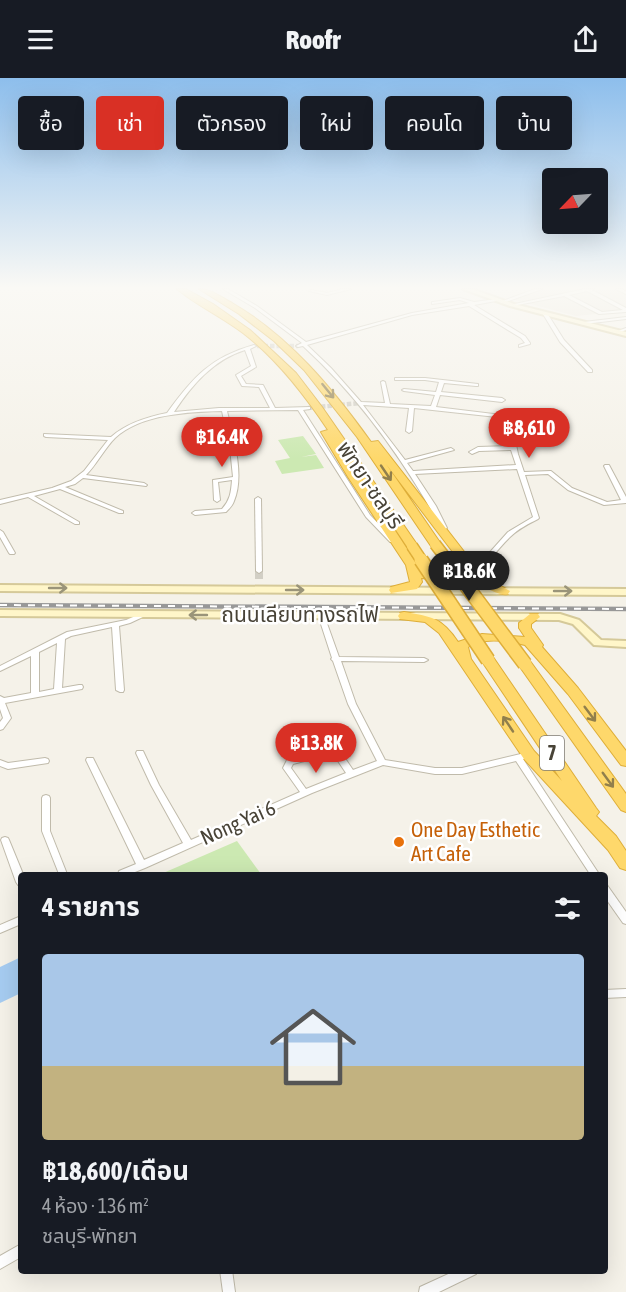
<!DOCTYPE html>
<html lang="th">
<meta charset="utf-8">
<style>
:root{--surface:#171b24;--page:#20242c;--text:#f1f3f6;--muted:#9ea1a6;--accent:#d93025}
body{margin:0;font-family:"Asap Condensed","Noto Sans Thai",sans-serif;background:var(--page);color:var(--text);height:100vh;display:flex;flex-direction:column;font-size:22px;white-space:nowrap}
*{box-sizing:border-box;margin:0}
p{font-size:20px;color:var(--muted)}
.icon{flex:none;width:33px;height:33px;fill:none;stroke:currentColor;stroke-width:2;stroke-linecap:round;stroke-linejoin:round}
.map{position:relative;flex:1;overflow:hidden}
.panel{position:absolute;left:18px;top:794px;width:590px;height:402px;display:flex;flex-direction:column;background:var(--surface);border-radius:6px;box-shadow:0 6px 24px #0002}
.panel>*{flex:none}
.top-card{position:absolute;left:18px;top:18px;width:591px;height:54px;display:flex;gap:12px}
.needle{width:39px;rotate:245deg}
.controls{position:absolute;left:542px;top:90px;display:grid;gap:12px}
.controls a{display:grid;place-items:center;width:66px;height:66px;border-radius:6px;background:var(--surface);box-shadow:0 6px 24px #0002;font-size:30px}
.price{position:absolute;translate:-50% -51px;padding:0 14px;border-radius:21px;background:var(--accent);color:#fff;font-size:20px;line-height:39px;filter:drop-shadow(0 2px 3px #0008)}
.price::after{content:'';position:absolute;left:50%;top:36px;width:18px;height:14px;margin-left:-9px;background:inherit;clip-path:polygon(0 0,100% 0,50% 100%)}
.price.on{background:#222;color:#fff}
ul{padding:0;list-style:none}
li{display:grid;align-content:center;gap:12px;height:318px;padding:0 24px}
li span{display:grid;place-items:center;height:186px;border-radius:6px;color:#555}
li>.icon{margin-inline-start:auto}
span .icon{width:108px;height:108px;fill:#fffc;stroke-width:1}
li b{font-size:26px}
h2{display:flex;justify-content:space-between;align-items:center;height:72px;padding:0 24px;font-size:26px}
.chip{padding:0 21px;border-radius:6px;background:var(--surface);box-shadow:0 6px 24px #0002;font-size:21px;line-height:54px}
.chip.on{background:var(--accent);color:#fff}
header{display:flex;justify-content:space-between;align-items:center;height:78px;padding:0 24px;background:var(--surface);font-size:27px;font-weight:800}
.map>svg:first-child{display:block}
.residential{fill:#e9e4d7}
.green{fill:#cce9b2}
.water{fill:#a6ccf1}
.lines{fill:none;stroke-linecap:round;stroke-linejoin:round}
.street-tunnel-far1{stroke:#d2cfc5;stroke-width:4.5;stroke-dasharray:4.5 2;stroke-linecap:butt}
.street-tunnel{stroke:#d2cfc5;stroke-width:8;stroke-dasharray:8 4;stroke-linecap:butt}
.street-casing{stroke:#c0bbab;stroke-width:2}
.secondary-casing{stroke:#d5c999;stroke-width:4}
.highway-casing{stroke:#deae39;stroke-width:2}
.street{fill:#fff;fill-rule:evenodd}
.secondary{fill:#fff6c9;fill-rule:evenodd}
.highway{fill:#fed86b;fill-rule:evenodd}
.rail-casing{stroke:#989898;stroke-width:4.5}
.rail{stroke:#fff;stroke-width:2;stroke-dasharray:7;stroke-linecap:butt}
.highway-bridge-far1-casing{stroke:#deae39;stroke-width:13;stroke-linecap:butt}
.highway-bridge-casing{stroke:#deae39;stroke-width:16;stroke-linecap:butt}
.highway-bridge-far1{stroke:#fed86b;stroke-width:10}
.highway-bridge{stroke:#fed86b;stroke-width:13}
.oneway{stroke:#917f4c}
.oneway2{stroke:#9a9479}
.food-dot{fill:#e8710a;stroke:#fff;stroke-width:2}
.labels{text-anchor:middle;stroke-width:5;stroke-linejoin:round;paint-order:stroke}
.shield{fill:#fff;stroke:#7f7b73;stroke-width:1.5}
.shield-label{font-size:20px;font-weight:bold;fill:#484337}
.street-label{font-size:21px;fill:#484337;stroke:#fff}
.food-label{font-size:21px;fill:#c56008;stroke:#fff;text-anchor:start}
</style>
<header><svg class="icon" aria-label="menu" viewBox="0 0 24 24"><path d="M4 6h16M4 12h16M4 18h16"/></svg>Roofr<svg class="icon" aria-label="share" viewBox="0 0 24 24"><path d="M12 15V3M7 8l5-5 5 5M5 13v7h14v-7"/></svg></header>
<div class="map">
<svg width="626" height="1214" viewBox="0 0 626 1214">
<rect width="100%" height="100%" fill="#f5f2e9"/>
<polygon class="residential" points="537,211 626,211 626,233 576,238 512,221"/>
<g class="green">
<polygon points="303,358 316,376 301,379 316,377 324,390 282,396 275,383 290,380 278,362"/>
<polygon points="237,763 261,796 161,796"/>
</g>
<polygon class="water" points="21,879 21,915 0,925 0,889"/>
<g class="lines">
<g class="street-tunnel-far1">
<polyline points="257,268 298,268"/>
<polyline points="308,330 360,325"/>
</g>
<polyline class="street-tunnel" points="259,493 259,505"/>
<defs>
<g id="street">
<path d="M223,211H228L257,228L306,264L412,235L469,225L460,222L432,226V224H433L460,220L474,224L497,221V223H496L474,227L525,258L530,265V266L519,269V267L525,265L521,260L469,228L412,237L307,267L331,290L361,324L385,325L381,304L383,303L385,304L390,326L431,328L435,317L404,313L402,312L404,311L436,314L439,304L425,302H395V300H425L478,306V308H476L444,305L441,314L502,320L505,322L502,324L440,317L436,329L510,338L518,376L524,394L551,393L572,410L607,424L621,422L604,388L605,387H609L626,419V425L604,427L568,412L548,396L525,397L539,440L538,441C528,446 518,451 510,459C492,476 493,487 463,483L462,482L463,481L484,478L491,473L508,454L533,439L517,391L415,396L436,428L447,450L444,452L442,451C405,384 360,320 303,268L298,269L296,268L302,265L255,230ZM363,327L409,330L406,353L409,355L412,353L414,330L506,340L511,368L478,369L469,374L472,376L479,373L511,372L516,387L413,393L407,385L454,372L451,370L405,382Z"/>
<polygon points="343,211 351,211 327,217 309,213 311,212 327,215"/>
<polygon points="535,211 542,211 503,225 500,224"/>
<path d="M585,211H594L592,212L626,230V234L599,236L564,218L512,228L510,227ZM587,213L623,232L602,234L569,217Z"/>
<polygon points="616,211 622,211 626,213 626,216"/>
<polygon points="543,235 547,235 564,262 592,292 592,294 588,294 560,264 543,236"/>
<polygon points="626,239 626,241 584,246 582,245 584,244"/>
<polygon points="626,250 626,252 617,255 615,254"/>
<path d="M254,267L256,268L250,271L256,289L241,298L246,306L263,307L275,330L310,329V331L303,332L370,437L394,462V464H390L366,439L298,332L227,333C233,359 245,397 234,423C233,427 229,431 226,434L195,437L192,435L195,433L222,431C230,422 231,415 232,402L218,404L220,422L217,424L214,422L213,402L233,399L230,370L222,333C188,334 141,336 115,360C104,371 97,386 86,397L144,405L147,407L146,408L83,400L75,406L65,409L123,433V435H119L60,411L34,418L79,444V446H75L28,419L0,426V422L52,410L71,403L84,393L108,362L46,359L44,358V356L111,359C127,345 147,339 167,335C193,299 211,279 254,267ZM245,272L251,288L236,297L242,308L259,309L270,330H219L174,334C192,307 213,282 245,272Z"/>
<polygon points="258,419 261,421 262,493 259,495 256,493 255,421"/>
<polygon points="0,452 3,454 15,475 14,476 10,476 9,475 0,459"/>
<path d="M145,534L147,535L148,536L147,537L130,545L119,548L124,612L123,614H120L116,612L112,549L71,558L65,561L62,610L79,607H82L83,609L82,611L5,625L11,640L3,651L0,652V644L3,640L0,631V618L4,620L31,615V578L0,593V588L67,554L126,542ZM57,565L54,611L39,614V574Z"/>
<path d="M321,535L324,537L339,579L424,580L428,582L424,584L341,583L356,626L385,682L435,690H462L529,674L532,675L533,677L532,679L523,681L599,796H590L516,683L462,696H435L383,687L312,715L145,790L130,796H118L119,793L136,786L86,682L87,680H93L144,782L183,765L151,707L136,675L137,673H143L159,707L191,762L300,714L283,690L287,682L331,670L340,673L353,692L377,683L348,626L333,583L331,581L332,580L318,537ZM331,676L334,677L346,695L306,711L291,690L293,686Z"/>
<polygon points="45,680 48,681 49,683 48,685 8,691 0,688 0,682 8,685"/>
<polygon points="46,717 49,718 50,720 50,753 67,796 59,796 42,753 42,720 43,718"/>
<polygon points="5,759 8,760 9,762 23,796 21,796 21,808 18,807 16,804 1,762 2,760"/>
<polygon points="604,806 607,807 626,834 626,846 623,845 604,818"/>
<polygon points="21,838 21,846 0,855 0,847"/>
<polygon points="626,911 626,919 604,920 604,912"/>
<polygon points="21,1166 21,1179 0,1191 0,1178"/>
<polygon points="220,1192 232,1192 235,1214 223,1214"/>
<polygon points="457,1192 478,1192 476,1196 439,1214 419,1214 420,1209"/>
</g>
<g id="secondary">
<polygon points="463,211 472,211 514,226 626,254 626,258 510,228"/>
<polygon points="0,507 626,511 626,517 0,513"/>
<polygon points="0,532 560,536 579,542 601,562 626,563 626,569 594,567 573,546 559,542 0,538"/>
</g>
<g id="highway">
<path d="M177,211H186L213,226L250,252L296,295L322,329L418,468L416,470H408L340,368L420,491C433,498 448,497 462,492L459,482L386,386L441,466L439,468H431L357,359L304,292L274,263L239,236L199,211C211,211 221,219 232,225C289,258 333,311 371,364L378,363L469,480L491,503L510,513L508,516C493,518 481,506 471,496L449,502L421,500L422,504L417,511L391,515L389,512L391,509L410,504L406,487L348,399L321,354L328,352C304,316 277,281 243,255C222,239 196,227 177,211Z"/>
<path d="M404,534C431,538 442,540 458,564L482,556L525,559L519,550V545L530,536H538L540,539L531,546V550L543,567L542,569L578,610L626,673V688L621,687L568,616L525,567C509,563 483,559 468,569L471,581L534,673L562,703L481,582L488,578L493,579L596,730L599,734L596,738L616,758L626,773V792L620,790L608,772L524,681L439,555L425,544L400,541L398,538L400,535Z"/>
<polygon points="525,582 530,583 626,716 626,734 621,732 520,589 518,586"/>
</g>
</defs>
<use href="#street" class="street-casing"/>
<use href="#secondary" class="secondary-casing"/>
<use href="#highway" class="highway-casing"/>
<use href="#street" class="street"/>
<use href="#secondary" class="secondary"/>
<use href="#highway" class="highway"/>
<defs>
<polyline id="rail" points="0,527 626,531"/>
</defs>
<use href="#rail" class="rail-casing"/>
<use href="#rail" class="rail"/>
<defs>
<g id="highway-bridge-far1">
<polyline points="435,466 448,483"/>
<polyline points="412,468 422,483"/>
</g>
<g id="highway-bridge">
<polyline points="421,482 488,582"/>
<polyline points="447,482 525,586"/>
</g>
</defs>
<use href="#highway-bridge-far1" class="highway-bridge-far1-casing"/>
<use href="#highway-bridge" class="highway-bridge-casing"/>
<use href="#highway-bridge-far1" class="highway-bridge-far1"/>
<use href="#highway-bridge" class="highway-bridge"/>
</g>
<defs><path id="oneway-shaft" d="M-6 0H5M1.5-3L5.5 0L1.5 3" fill="none" stroke-width="1.6" stroke-linecap="round" stroke-linejoin="round" transform="scale(1.5)"/></defs>
<g class="oneway">
<use href="#oneway-shaft" transform="translate(328 313) rotate(51)"/>
<use href="#oneway-shaft" transform="translate(386 395) rotate(56)"/>
<use href="#oneway-shaft" transform="translate(590 636) rotate(53)"/>
<use href="#oneway-shaft" transform="translate(508 646) rotate(-124)"/>
<use href="#oneway-shaft" transform="translate(608 702) rotate(54)"/>
</g>
<g class="oneway2">
<use href="#oneway-shaft" transform="translate(58 510)"/>
<use href="#oneway-shaft" transform="translate(295 512)"/>
<use href="#oneway-shaft" transform="translate(563 513)"/>
<use href="#oneway-shaft" transform="translate(198 537) rotate(-180)"/>
</g>
<linearGradient id="sky" x2="0" y2="1"><stop stop-color="#8dbeec"/><stop offset="0.55" stop-color="#faf9f5"/><stop offset="1" stop-color="#faf9f5" stop-opacity="0"/></linearGradient>
<rect width="626" height="381" fill="url(#sky)"/>
<circle class="food-dot" cx="399" cy="764" r="6"/>
<g class="labels">
<rect class="shield" x="540" y="658" width="24" height="34" rx="4.5"/>
<g class="shield-label">
<text x="552" y="682">7</text>
</g>
<g class="street-label">
<text transform="translate(370 407) rotate(56)" y="7">พัทยา-ชลบุรี</text>
<text x="300" y="544">ถนนเลียบทางรถไฟ</text>
<text transform="translate(238 745) rotate(-24)" y="7">Nong Yai 6</text>
</g>
<g class="food-label">
<text x="411" y="759">One Day Esthetic<tspan x="411" dy="24">Art Cafe</tspan></text>
</g>
</g>
</svg>
<div class="controls">
<a><svg class="needle" viewBox="-14 -14 28 28"><path d="M0-13l5 13h-10z" fill="#e53935"/><path d="M0 13l5-13h-10z" fill="#9ea1a6"/></svg></a>
</div>
<b class="price" style="left:529px;top:381px">฿8,610</b>
<b class="price" style="left:222px;top:390px">฿16.4K</b>
<b class="price on" style="left:469px;top:524px">฿18.6K</b>
<b class="price" style="left:316px;top:696px">฿13.8K</b>
<div class="top-card">
<a class="chip">ซื้อ</a>
<a class="chip on">เช่า</a>
<a class="chip">ตัวกรอง</a>
<a class="chip">ใหม่</a>
<a class="chip">คอนโด</a>
<a class="chip">บ้าน</a>
</div>
<section class="panel">
<h2>4 รายการ<svg class="icon" aria-label="filters" viewBox="0 0 24 24"><path d="M4 7h16M4 17h16"/><circle cx="9" cy="7" r="2"/><circle cx="15" cy="17" r="2"/></svg></h2>
<ul>
<li><span style="background:linear-gradient(#a9c7e8 60%,#c2b280 0)"><svg class="icon" aria-label="home" viewBox="0 0 24 24"><path d="M3 11l9-7 9 7M6 9v11h12V9"/></svg></span><div><b>฿18,600/เดือน</b><p>4 ห้อง · 136 m²</p><p>ชลบุรี-พัทยา</p></div></li>
</ul>
</section>
</div>
